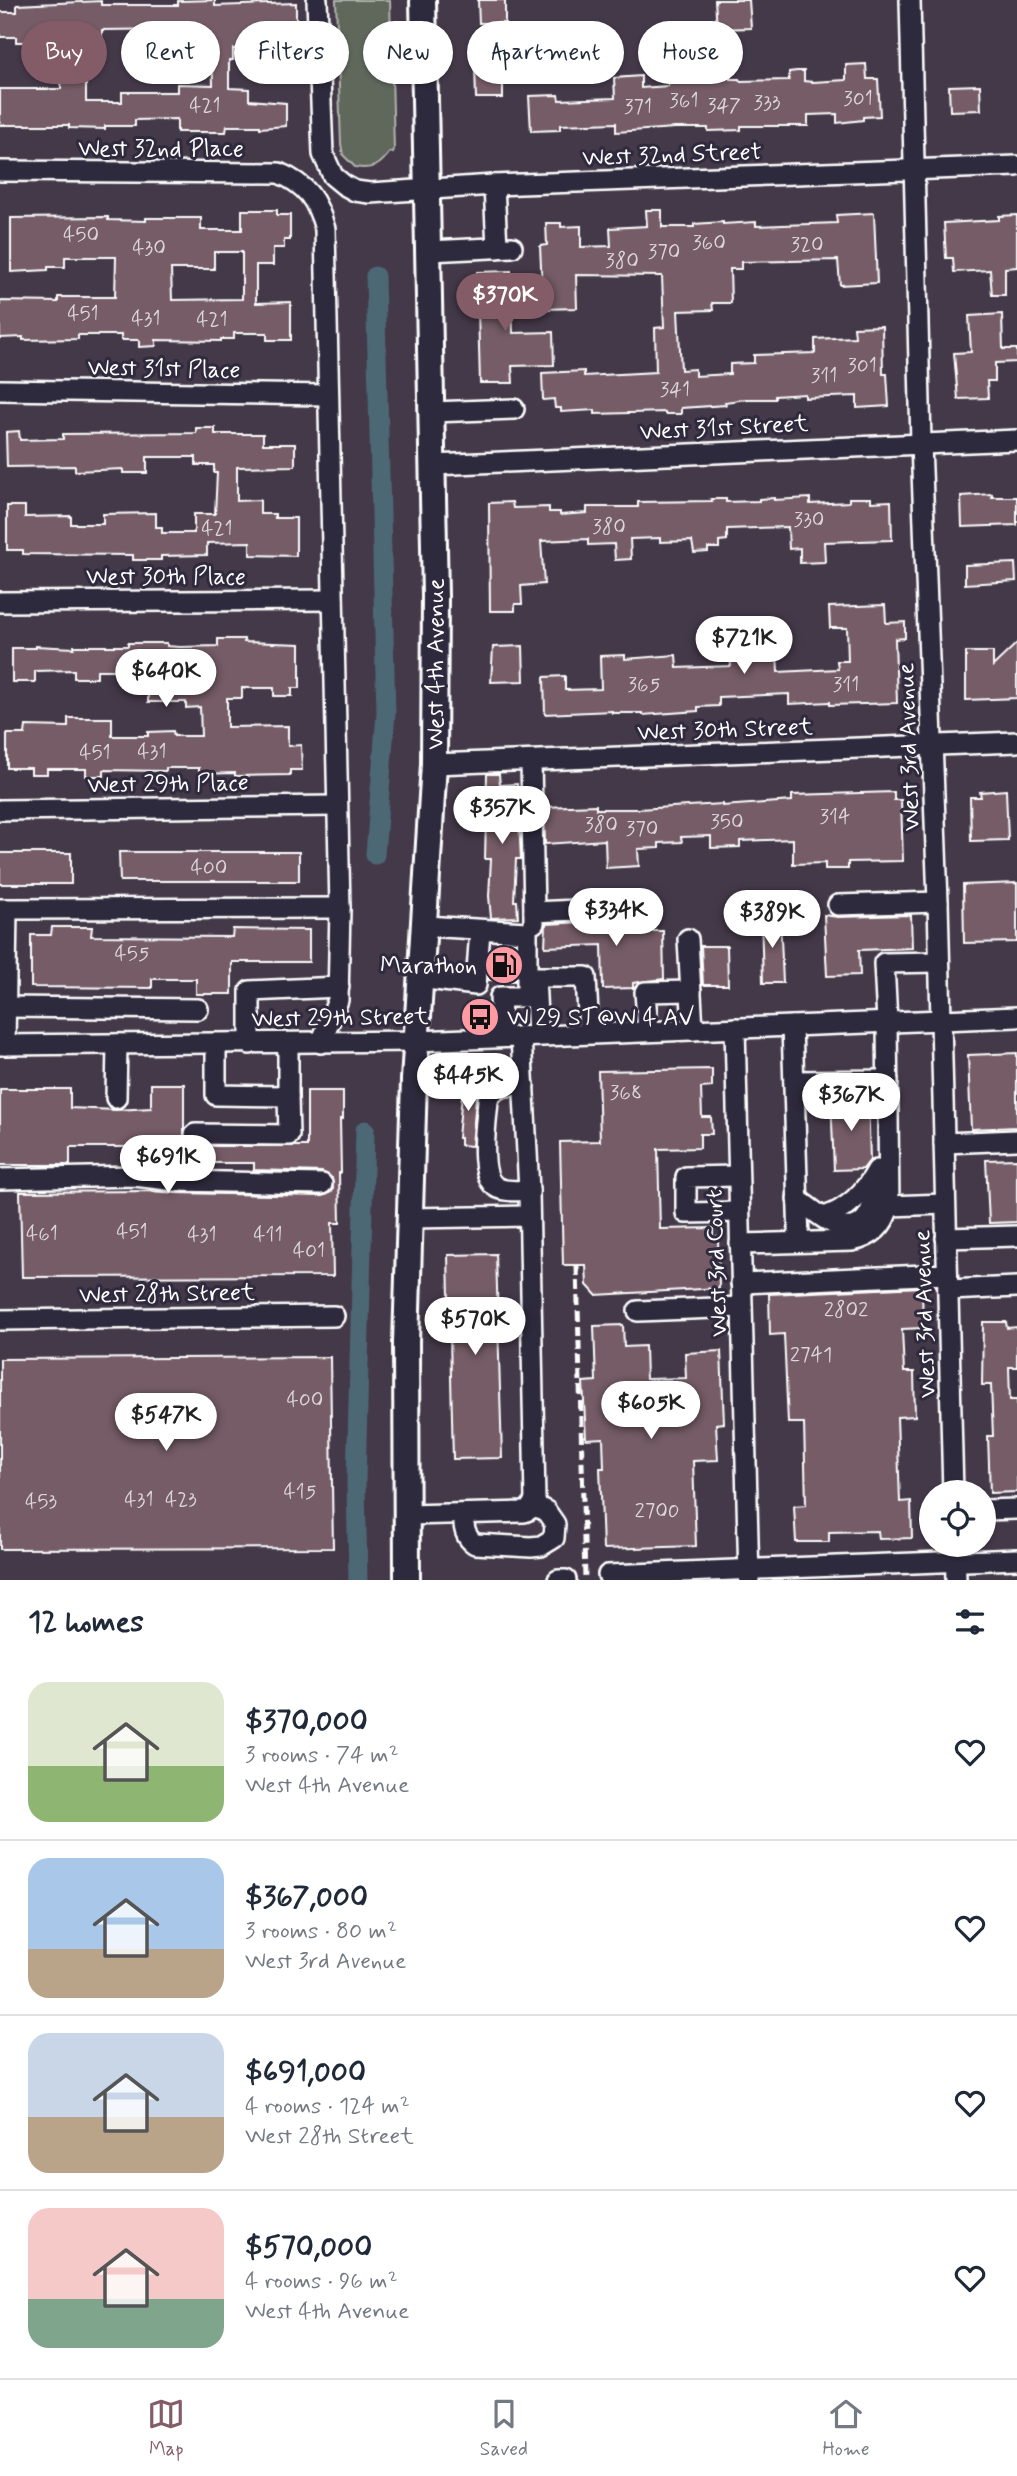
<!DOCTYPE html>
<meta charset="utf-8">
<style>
:root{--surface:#fff;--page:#f2f2f3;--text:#1f2937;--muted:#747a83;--line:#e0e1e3;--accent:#845c67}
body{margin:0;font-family:Mynerve,sans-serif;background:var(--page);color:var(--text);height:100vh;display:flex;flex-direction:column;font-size:26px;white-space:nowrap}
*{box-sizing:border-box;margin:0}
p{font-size:23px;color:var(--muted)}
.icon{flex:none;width:38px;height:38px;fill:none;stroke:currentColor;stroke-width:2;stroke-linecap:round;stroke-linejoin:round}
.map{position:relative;height:1580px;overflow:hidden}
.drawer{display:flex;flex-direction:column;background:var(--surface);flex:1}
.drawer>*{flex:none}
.hud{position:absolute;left:21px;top:21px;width:976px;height:63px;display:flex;gap:14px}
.controls{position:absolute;left:919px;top:1480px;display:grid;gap:14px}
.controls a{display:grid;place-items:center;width:77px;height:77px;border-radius:50%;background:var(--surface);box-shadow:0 2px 5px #0004;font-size:35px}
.price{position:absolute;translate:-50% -60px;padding:0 16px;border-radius:24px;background:#fff;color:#222;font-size:23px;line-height:46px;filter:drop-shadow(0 2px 4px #0008)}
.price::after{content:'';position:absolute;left:50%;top:42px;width:21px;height:16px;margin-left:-10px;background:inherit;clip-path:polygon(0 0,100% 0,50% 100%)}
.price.selected{background:var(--accent);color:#fff}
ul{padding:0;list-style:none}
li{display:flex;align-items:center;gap:21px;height:175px;padding:0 28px}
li+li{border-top:2px solid var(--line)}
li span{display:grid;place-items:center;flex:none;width:196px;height:140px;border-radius:21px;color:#555}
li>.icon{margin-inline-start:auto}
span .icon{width:84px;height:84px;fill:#fffc;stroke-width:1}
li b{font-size:30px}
h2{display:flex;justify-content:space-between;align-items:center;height:84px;padding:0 28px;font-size:30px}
.chip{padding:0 24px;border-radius:32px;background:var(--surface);box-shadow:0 2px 5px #0004;font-size:24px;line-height:63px}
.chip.selected{background:var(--accent);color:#fff}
.tabs{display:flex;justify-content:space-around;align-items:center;height:98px;border-top:2px solid var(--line);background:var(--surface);font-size:19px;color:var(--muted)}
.tabs a{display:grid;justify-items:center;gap:4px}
.tabs .selected{color:var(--accent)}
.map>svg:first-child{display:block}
.green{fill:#61685b;stroke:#b0b4ad;stroke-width:2}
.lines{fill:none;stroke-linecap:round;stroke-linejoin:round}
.canal{stroke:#4d6775;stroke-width:19}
.building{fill:#745c66;stroke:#fff;stroke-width:2;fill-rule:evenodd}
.minor-tunnel{stroke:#574d5b;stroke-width:19;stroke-dasharray:19 10;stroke-linecap:butt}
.minor-casing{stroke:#fff;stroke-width:24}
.major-casing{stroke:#fff;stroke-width:30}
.minor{stroke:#2f2a3d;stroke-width:19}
.major{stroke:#2f2a3d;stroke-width:24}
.rail{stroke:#fff;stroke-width:5;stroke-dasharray:10 5;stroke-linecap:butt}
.labels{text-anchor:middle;stroke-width:6;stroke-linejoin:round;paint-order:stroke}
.number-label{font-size:21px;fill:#dcd6d9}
.street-label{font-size:24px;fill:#fff;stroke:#2f2a3d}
.poi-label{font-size:24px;fill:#fff;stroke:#2f2a3d;text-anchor:end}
</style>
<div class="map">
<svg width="1017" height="1580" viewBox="0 0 1017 1580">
<rect width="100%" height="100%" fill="#443949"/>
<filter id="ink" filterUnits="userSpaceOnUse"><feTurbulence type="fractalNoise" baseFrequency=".0143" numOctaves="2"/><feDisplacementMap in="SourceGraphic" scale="14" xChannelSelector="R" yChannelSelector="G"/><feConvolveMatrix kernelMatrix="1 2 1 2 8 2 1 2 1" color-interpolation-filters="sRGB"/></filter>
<g filter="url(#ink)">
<path class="green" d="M336,0H390L394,149L393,153L390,152C380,166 372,170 355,167L343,155L341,144Z"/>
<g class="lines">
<g class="canal">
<polyline points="375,276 386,713 375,855"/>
<polyline points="358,1580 356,1482 365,1130"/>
</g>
</g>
<g class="building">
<polygon points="215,0 215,6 296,3 296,41 264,42 264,49 233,49 233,60 229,60 229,88 249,89 249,100 286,103 286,126 260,128 260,126 227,126 226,132 177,132 177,119 135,120 135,126 105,126 105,129 69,128 69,125 0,125 0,89 61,89 61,80 86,80 86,102 122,102 122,92 177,92 177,84 213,85 212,45 191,45 191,38 178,39 178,29 102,30 102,42 16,42 16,37 0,37 0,12 17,12 17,5 101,1 101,5 178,5 178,1"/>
<polygon points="478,0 505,0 505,23 479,23"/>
<polygon points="715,0 749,0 751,28 717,29"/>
<polygon points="728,46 730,79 739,79 740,81 789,80 789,72 797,71 804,71 804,81 813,82 846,80 846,65 866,64 867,79 878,79 880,116 863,117 863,120 837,123 837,114 808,115 808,126 741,126 741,130 708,131 708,128 675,128 616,132 616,123 560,125 560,130 531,131 529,96 558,95 559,100 615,98 614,78 641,76 641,88 668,86 668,76 708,74 707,47"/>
<polygon points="498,64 498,81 503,81 503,98 476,98 475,65"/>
<polygon points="980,85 981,110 950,111 949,86"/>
<path d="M242,210H277V215H290V240H284V248H273V265H256V303L291,302V340H267V333H234V339H221V341L156,340V346L139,347V340H121V335H78V339L23,340V337L0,338V301L58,302V297H115L116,257H65V267H48V270L11,272V218L108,217V220L146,221V218H201V230H242ZM214,252H242V299L172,300L171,269H214Z"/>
<polygon points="646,210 662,210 662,227 694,227 694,224 723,222 723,224 756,222 756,226 837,223 836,215 874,213 877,283 840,285 838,260 741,262 741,269 730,269 731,303 712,303 713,310 678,311 681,370 695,369 695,376 730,374 730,364 754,363 754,355 815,353 815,339 855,337 854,327 882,326 883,374 887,374 889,406 857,408 857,396 805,398 805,394 775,396 775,399 746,399 725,402 726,405 681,408 681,414 665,414 665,412 595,414 595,410 561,412 561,408 555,408 554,399 543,400 542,373 584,371 584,376 656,372 655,328 664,327 662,276 576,275 577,308 543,309 540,246 547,245 546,223 561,223 561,227 581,226 581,247 611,246 610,228 647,226"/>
<polygon points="1017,215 1017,267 1005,268 1005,295 992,295 990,270 954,272 953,258 946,258 944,223 999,220 999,216"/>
<polygon points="511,271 513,333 553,332 554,365 512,366 513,383 480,383 477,272"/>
<polygon points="1002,314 1003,349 1017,349 1017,362 995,363 995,381 987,381 988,398 958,399 954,353 971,352 969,316"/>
<polygon points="196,428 215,428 215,434 263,434 263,444 295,444 295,466 237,467 237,501 260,500 260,514 275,514 275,518 296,518 296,556 250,555 250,542 207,543 207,555 161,556 161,560 133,560 133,555 23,554 23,550 7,550 7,506 25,506 25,517 71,516 71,524 103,524 103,514 156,513 156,527 162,527 162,533 194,533 194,514 215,514 217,473 214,473 214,465 196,465 196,457 147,457 147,473 123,473 123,469 75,471 75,466 7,467 6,432 19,431 20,440 63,439 63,434 196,433"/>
<polygon points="992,494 992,497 1017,497 1017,525 962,527 961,496"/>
<polygon points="774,498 774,500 810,498 810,504 849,502 849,498 871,498 871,502 891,501 892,540 824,542 825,562 800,563 800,548 789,549 788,527 727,529 727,540 719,541 719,548 708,548 708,552 694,553 692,541 660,542 660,538 630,539 631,559 615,560 614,544 588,545 588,539 541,541 544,584 521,586 522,604 515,604 515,611 490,611 489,503 512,502 513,508 549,507 549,512 560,512 560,515 587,513 587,507 638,507 638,502 712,501 711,499 726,499 726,502 759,501 759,499"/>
<polygon points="1015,563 1016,581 965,584 965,565"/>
<polygon points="885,605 886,623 905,622 905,638 895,639 897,703 830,705 830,702 789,704 789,694 719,697 719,706 698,707 698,711 643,715 643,713 612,713 612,711 545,714 544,677 565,676 565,690 601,689 600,656 625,655 625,659 676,655 677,668 731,666 730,653 777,652 778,672 838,669 837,661 848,661 847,628 830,628 829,607"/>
<polygon points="218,639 244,639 244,642 300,644 300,688 292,688 292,696 274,696 274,688 242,688 242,698 227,698 227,727 288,726 288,746 301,745 302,770 290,770 290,775 235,776 235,773 199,774 199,768 166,768 166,771 104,770 104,776 86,776 86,769 47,769 47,774 31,774 31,768 7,768 7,734 25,734 26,726 68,727 68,718 112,718 112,736 148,736 148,732 173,731 174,736 201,736 200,707 186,708 186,702 148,702 148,688 128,688 128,670 97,670 97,678 74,678 74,670 35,671 35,682 12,682 12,648 36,648 36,646 74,648 74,646 128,646 128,643 167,643 167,646 180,647 218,646"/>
<polygon points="1017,643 1017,698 966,700 966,652 993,652 993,666"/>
<polygon points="523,646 524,681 491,682 493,647"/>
<polygon points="487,774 499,774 500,785 517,784 521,859 516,859 514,901 517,901 518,917 491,918 489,896 491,859 485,859"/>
<polygon points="1006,790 1008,840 971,841 970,797 981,797 980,792"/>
<polygon points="894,792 894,800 901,800 903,861 848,862 848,869 825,869 825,863 793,864 793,839 740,841 740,847 711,848 711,836 681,837 682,842 659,843 659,848 638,849 639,866 606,868 605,840 545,844 544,807 596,805 596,809 638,809 722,804 722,806 792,801 792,795"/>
<polygon points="119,852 299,852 299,881 120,881"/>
<rect x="0" y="853" width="71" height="31"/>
<polygon points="1017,883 1017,942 964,943 963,885"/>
<polygon points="631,915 631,920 651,919 652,931 663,931 664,979 633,983 633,988 603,989 602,945 545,947 546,924 621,920"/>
<polygon points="780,915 783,983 763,983 761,916"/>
<polygon points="824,915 838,917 911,915 912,948 859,950 860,975 827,976"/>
<polygon points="52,927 92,927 91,936 232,937 233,929 309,930 309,962 232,962 232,994 196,994 196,979 152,979 152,988 31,987 31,935 51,935"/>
<polygon points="701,946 727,946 728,985 703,985"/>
<polygon points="491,949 515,950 515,981 489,980"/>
<polygon points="1017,1053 1017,1127 971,1129 968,1055"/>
<polygon points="712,1069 712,1087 701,1088 702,1117 711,1117 712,1134 700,1134 700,1148 658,1149 660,1229 713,1228 713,1237 718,1237 719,1288 596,1295 587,1285 586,1265 563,1265 560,1142 600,1141 598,1071"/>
<polygon points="463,1083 484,1084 476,1098 472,1146 460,1145 460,1138 458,1138"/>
<polygon points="151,1084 184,1084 184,1146 307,1146 307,1091 343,1091 343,1119 340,1119 341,1173 339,1173 340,1223 332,1223 333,1276 22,1277 20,1192 150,1191 176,1193 322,1196 328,1194 333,1190 332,1178 322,1172 254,1170 254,1163 152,1163 152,1147 70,1147 70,1165 0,1165 0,1089 70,1089 70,1108 116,1110 151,1108"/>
<polygon points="868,1096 870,1160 863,1169 834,1170 831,1098"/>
<polygon points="1017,1159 1017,1222 989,1223 986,1160"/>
<polygon points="496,1254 502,1458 453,1459 448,1255"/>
<polygon points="922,1287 923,1328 902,1329 904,1372 914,1372 915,1416 897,1417 900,1502 911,1501 912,1538 879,1539 878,1531 829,1532 829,1542 796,1542 794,1506 806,1505 804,1423 788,1423 784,1334 770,1335 769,1294"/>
<polygon points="983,1322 1006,1322 1007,1328 1017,1327 1017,1367 1009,1367 1010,1400 1017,1400 1017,1492 990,1493 988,1436 993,1436 991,1385 982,1385"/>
<polygon points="623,1325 624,1347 645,1346 646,1379 686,1378 685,1353 721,1351 724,1423 716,1424 718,1460 693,1461 696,1546 603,1549 600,1468 604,1468 603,1438 586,1439 583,1382 596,1381 594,1326"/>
<polygon points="330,1357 333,1548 0,1549 0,1359"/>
</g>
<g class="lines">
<polyline class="minor-tunnel" points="501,980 501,949"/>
<defs>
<g id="minor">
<polyline points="317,0 323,154 333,176 344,185 355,191 370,193 494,185 1017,166"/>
<polyline points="910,0 921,443 938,902 953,1493"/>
<path d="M0,171L279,173C307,185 317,200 325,229L340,908L338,1000L321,1043"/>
<polyline points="494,185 497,248"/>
<polyline points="429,251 512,247"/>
<polyline points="0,390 327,395"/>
<polyline points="432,412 514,409"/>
<polyline points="433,465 1017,440"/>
<polyline points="0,602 333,600"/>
<polyline points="531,761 534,912"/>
<polyline points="434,764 1017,742"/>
<polyline points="0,810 337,806"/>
<polyline points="838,905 938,902"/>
<polyline points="0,909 7,909 5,1045"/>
<polyline points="7,909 340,908"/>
<polyline points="534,923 534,912 620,908"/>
<polyline points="425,926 527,932 527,997 500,997 502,1037"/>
<polyline points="688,939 693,1030"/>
<polyline points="419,978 476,985 480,930"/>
<polyline points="6,1007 198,1009"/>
<polyline points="792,1026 799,1241"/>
<polyline points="735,1028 749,1580"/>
<polyline points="648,1031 645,992 691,991"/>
<polyline points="538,1036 535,977 586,977 589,1033"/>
<polyline points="216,1044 216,1095 288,1096 288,1044"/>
<polyline points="250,1044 250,991 339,987"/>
<polyline points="0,1045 416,1041 1017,1017"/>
<polyline points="794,1081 888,1080"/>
<path d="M524,1085C509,1086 495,1084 488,1100C487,1120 475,1183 501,1189C509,1192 520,1190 529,1191"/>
<polyline points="116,1098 117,1044"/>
<polyline points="195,1134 289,1135 288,1096"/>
<polyline points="944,1143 1017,1140"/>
<polyline points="738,1176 686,1177 686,1213 739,1212"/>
<polyline points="0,1179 135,1176 176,1181 322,1184"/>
<path d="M797,1199C810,1207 825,1222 840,1226C870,1235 877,1197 877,1176"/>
<polyline points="889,1206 945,1204"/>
<path d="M824,1217C847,1210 866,1191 877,1170"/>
<polyline points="410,1218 529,1216"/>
<polyline points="946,1238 1017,1236"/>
<path d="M740,1244L852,1241C873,1237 884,1226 889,1206L887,1022L884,963L939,962"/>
<polyline points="741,1283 947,1274"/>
<polyline points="948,1290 1017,1287"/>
<polyline points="638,1311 742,1307"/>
<polyline points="0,1320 334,1316"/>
<polyline points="984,1510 1017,1509"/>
<polyline points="407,1515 524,1512 529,1510 535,1501 529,1191 521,1036"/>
<path d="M463,1515C464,1526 464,1537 475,1544L531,1547L541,1546L554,1538L555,1524L546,1511L533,1505"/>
<polyline points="955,1545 956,1580"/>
<polyline points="608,1575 1017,1559"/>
<polyline points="558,1580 566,1580"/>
</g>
<polyline id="major" points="407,1580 406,1343 414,1080 434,764 435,596 423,0"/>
</defs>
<use href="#minor" class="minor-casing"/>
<use href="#major" class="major-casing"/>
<use href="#minor" class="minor"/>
<use href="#major" class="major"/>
<polyline class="rail" points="577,1266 585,1580"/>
</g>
</g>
<defs>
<symbol id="fuel-disc" viewBox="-11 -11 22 22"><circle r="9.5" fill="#ff9aa2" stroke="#2f2a3d"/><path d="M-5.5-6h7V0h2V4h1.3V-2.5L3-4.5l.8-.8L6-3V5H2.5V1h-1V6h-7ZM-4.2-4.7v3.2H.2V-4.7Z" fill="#111"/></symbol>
<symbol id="bus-disc" viewBox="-11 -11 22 22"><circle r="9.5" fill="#ff9aa2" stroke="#2f2a3d"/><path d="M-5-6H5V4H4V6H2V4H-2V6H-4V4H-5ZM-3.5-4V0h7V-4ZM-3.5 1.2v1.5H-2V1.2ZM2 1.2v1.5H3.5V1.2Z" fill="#111"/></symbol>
</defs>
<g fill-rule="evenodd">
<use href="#fuel-disc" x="482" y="943" width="44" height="44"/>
<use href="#bus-disc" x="458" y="995" width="44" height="44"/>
</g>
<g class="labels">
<g class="number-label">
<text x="858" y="105">301</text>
<text x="684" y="107">361</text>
<text x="767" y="109">333</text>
<text x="205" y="112">421</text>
<text x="724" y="112">347</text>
<text x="638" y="113">371</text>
<text x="81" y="241">450</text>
<text x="709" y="249">360</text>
<text x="807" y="251">320</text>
<text x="149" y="254">430</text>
<text x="664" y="258">370</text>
<text x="622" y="267">380</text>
<text x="83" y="320">451</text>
<text x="146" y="325">431</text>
<text x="212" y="326">421</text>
<text x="862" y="372">301</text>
<text x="824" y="382">311</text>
<text x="675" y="396">341</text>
<text x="809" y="526">330</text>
<text x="609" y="533">380</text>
<text x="217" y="535">421</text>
<text x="644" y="691">365</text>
<text x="846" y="691">311</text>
<text x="152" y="758">431</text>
<text x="95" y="759">451</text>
<text x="835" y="823">314</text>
<text x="727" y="828">350</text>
<text x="601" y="831">380</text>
<text x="642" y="835">370</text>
<text x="209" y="874">400</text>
<text x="132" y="960">455</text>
<text x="626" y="1099">368</text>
<text x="132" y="1238">451</text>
<text x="42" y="1240">461</text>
<text x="202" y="1241">431</text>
<text x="268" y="1241">411</text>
<text x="309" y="1257">401</text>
<text x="846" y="1316">2802</text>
<text x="811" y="1361">2741</text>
<text x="305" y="1406">400</text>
<text x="300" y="1498">415</text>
<text x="139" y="1506">431</text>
<text x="181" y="1506">423</text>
<text x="41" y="1508">453</text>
<text x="657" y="1517">2700</text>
</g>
<g class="street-label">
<text x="161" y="156">West 32nd Place</text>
<text transform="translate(672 154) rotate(-2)" y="8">West 32nd Street</text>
<text transform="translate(164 368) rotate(1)" y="8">West 31st Place</text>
<text transform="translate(724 427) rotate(-3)" y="8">West 31st Street</text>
<text x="166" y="584">West 30th Place</text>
<text transform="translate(435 664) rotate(-90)" y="8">West 4th Avenue</text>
<text transform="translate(725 729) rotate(-2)" y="8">West 30th Street</text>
<text transform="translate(908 747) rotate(-92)" y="8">West 3rd Avenue</text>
<text transform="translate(168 783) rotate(-1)" y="8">West 29th Place</text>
<text transform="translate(340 1017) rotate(-1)" y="8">West 29th Street</text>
<text transform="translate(716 1263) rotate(-92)" y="8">West 3rd Court</text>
<text transform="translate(167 1293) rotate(-1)" y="8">West 28th Street</text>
<text transform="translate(924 1314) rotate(-92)" y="8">West 3rd Avenue</text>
</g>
<g class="poi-label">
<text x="477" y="973">Marathon</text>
<text x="507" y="1025" text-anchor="start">W 29 ST@W 4 AV</text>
</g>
</g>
</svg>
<div class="controls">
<a><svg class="icon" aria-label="locate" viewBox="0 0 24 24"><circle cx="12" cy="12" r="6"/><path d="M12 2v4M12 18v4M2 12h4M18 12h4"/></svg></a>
</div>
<b class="price selected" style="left:505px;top:333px">$370K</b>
<b class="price" style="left:744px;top:676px">$721K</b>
<b class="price" style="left:166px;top:709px">$640K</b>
<b class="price" style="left:502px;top:846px">$357K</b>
<b class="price" style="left:616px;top:948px">$334K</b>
<b class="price" style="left:772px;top:950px">$389K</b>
<b class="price" style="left:468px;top:1113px">$445K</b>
<b class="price" style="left:851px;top:1133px">$367K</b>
<b class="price" style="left:168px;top:1195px">$691K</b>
<b class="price" style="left:475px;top:1357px">$570K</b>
<b class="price" style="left:651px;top:1441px">$605K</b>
<b class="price" style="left:166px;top:1453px">$547K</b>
<div class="hud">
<a class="chip selected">Buy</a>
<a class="chip">Rent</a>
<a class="chip">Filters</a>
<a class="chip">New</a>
<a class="chip">Apartment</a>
<a class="chip">House</a>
</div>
</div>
<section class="drawer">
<h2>12 homes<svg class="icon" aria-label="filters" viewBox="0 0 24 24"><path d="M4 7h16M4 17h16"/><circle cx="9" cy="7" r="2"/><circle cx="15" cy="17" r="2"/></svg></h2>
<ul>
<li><span style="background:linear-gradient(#dfe7d0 60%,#8fb573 0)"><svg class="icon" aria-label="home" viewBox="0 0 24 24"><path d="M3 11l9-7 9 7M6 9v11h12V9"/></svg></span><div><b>$370,000</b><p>3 rooms · 74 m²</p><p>West 4th Avenue</p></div><svg class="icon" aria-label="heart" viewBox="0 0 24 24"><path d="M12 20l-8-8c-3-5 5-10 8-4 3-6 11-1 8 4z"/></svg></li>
<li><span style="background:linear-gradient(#a9c7e8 65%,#b9a48a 0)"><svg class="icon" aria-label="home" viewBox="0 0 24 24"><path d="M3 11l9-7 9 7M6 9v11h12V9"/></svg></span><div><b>$367,000</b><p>3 rooms · 80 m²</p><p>West 3rd Avenue</p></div><svg class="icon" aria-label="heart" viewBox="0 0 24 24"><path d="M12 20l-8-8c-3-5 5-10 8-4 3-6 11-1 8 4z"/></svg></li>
<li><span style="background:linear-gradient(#c9d6e8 60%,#b9a48a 0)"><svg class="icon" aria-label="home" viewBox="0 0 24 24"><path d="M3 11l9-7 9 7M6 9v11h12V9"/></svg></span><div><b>$691,000</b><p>4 rooms · 124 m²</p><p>West 28th Street</p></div><svg class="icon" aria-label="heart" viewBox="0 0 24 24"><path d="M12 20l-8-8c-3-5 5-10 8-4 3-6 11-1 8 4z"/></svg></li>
<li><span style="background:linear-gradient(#f6c9c9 65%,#7fa58c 0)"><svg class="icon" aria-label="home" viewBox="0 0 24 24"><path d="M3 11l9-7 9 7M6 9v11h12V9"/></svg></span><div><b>$570,000</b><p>4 rooms · 96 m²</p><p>West 4th Avenue</p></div><svg class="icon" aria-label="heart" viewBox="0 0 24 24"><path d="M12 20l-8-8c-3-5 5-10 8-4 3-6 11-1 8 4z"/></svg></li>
</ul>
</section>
<nav class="tabs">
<a class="selected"><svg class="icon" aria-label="map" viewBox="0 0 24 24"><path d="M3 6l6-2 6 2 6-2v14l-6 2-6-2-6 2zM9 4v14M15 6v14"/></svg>Map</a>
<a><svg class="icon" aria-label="saved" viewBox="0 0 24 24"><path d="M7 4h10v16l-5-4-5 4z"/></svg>Saved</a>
<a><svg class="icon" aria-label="home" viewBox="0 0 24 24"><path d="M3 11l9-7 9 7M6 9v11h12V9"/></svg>Home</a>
</nav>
